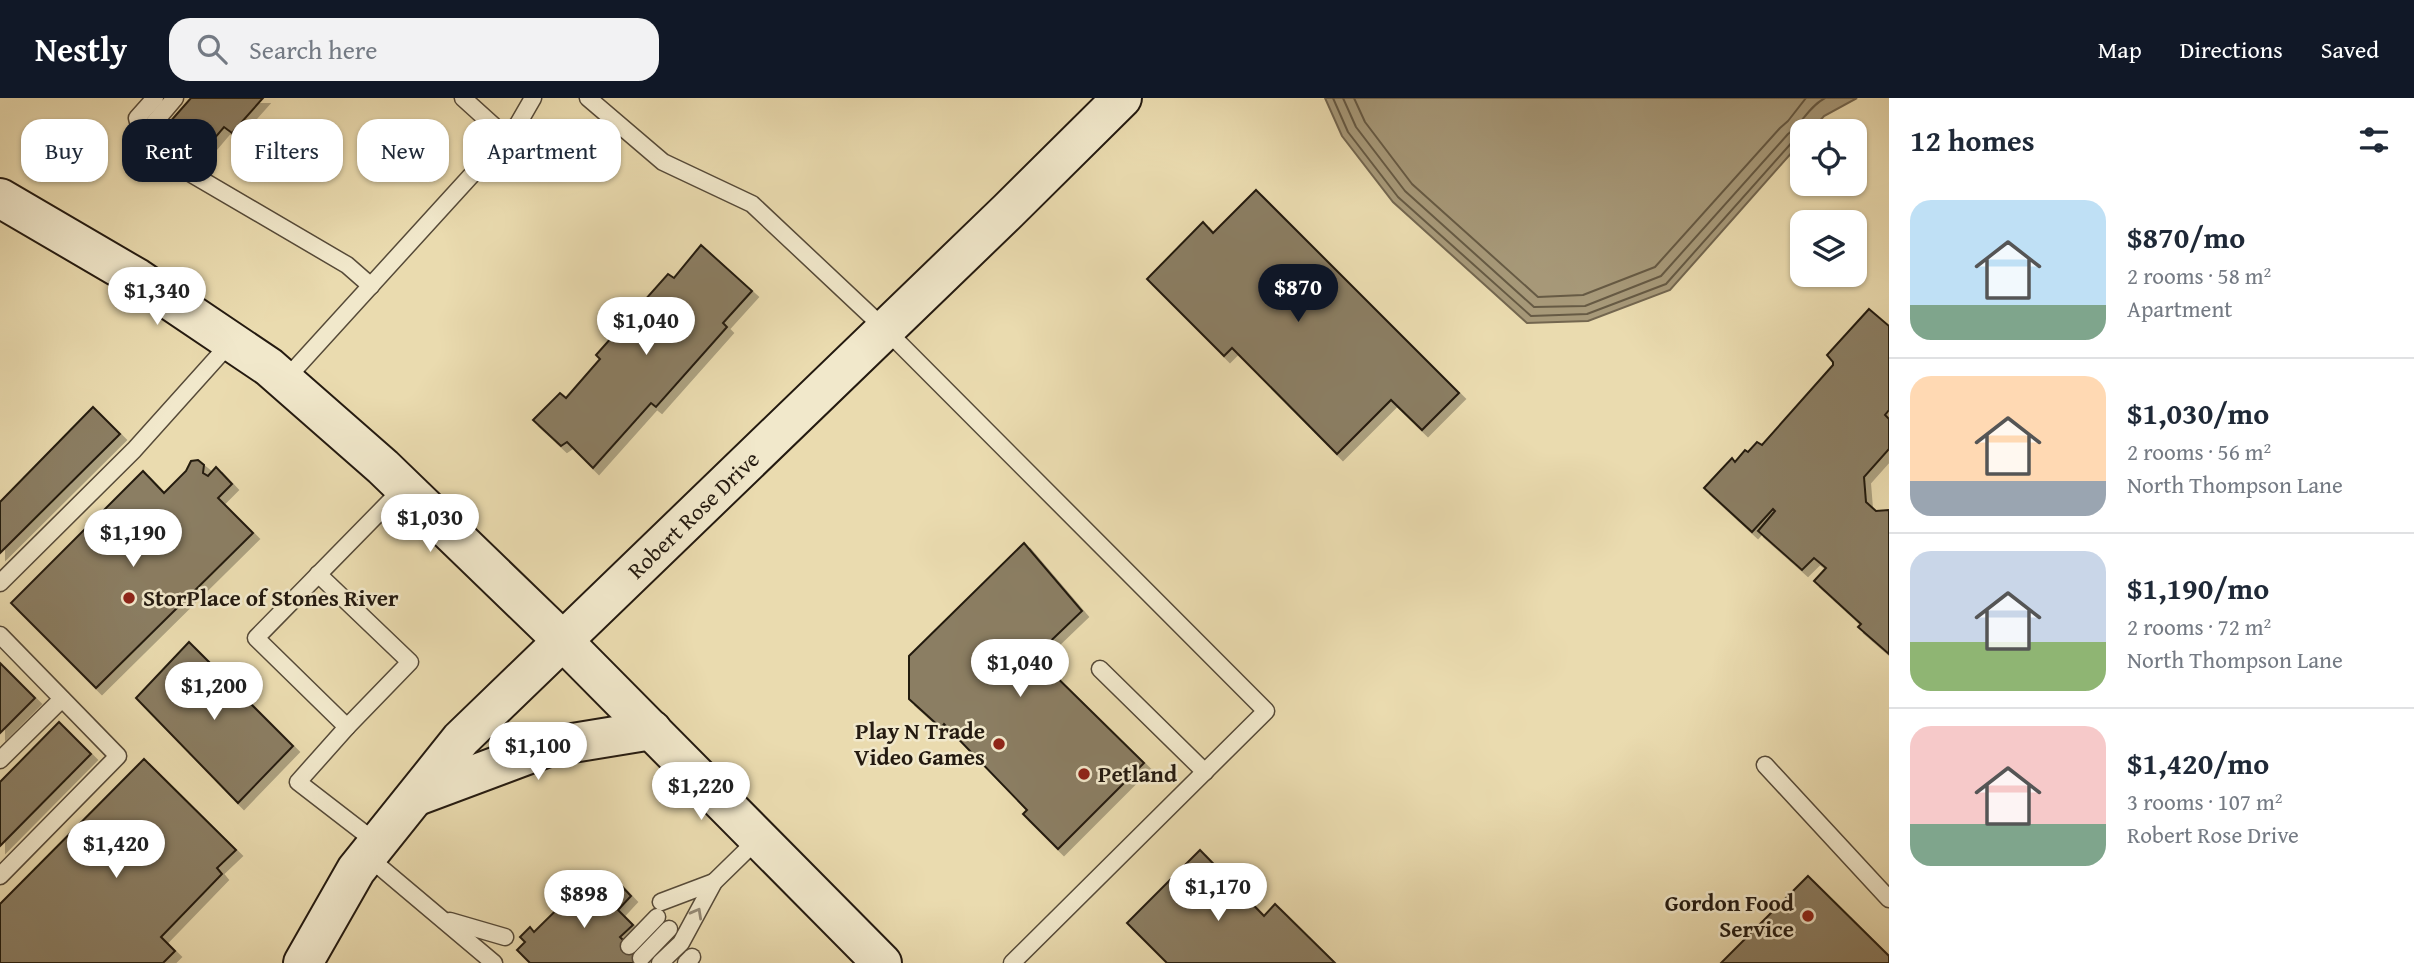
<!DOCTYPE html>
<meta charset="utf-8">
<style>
:root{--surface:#fff;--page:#f2f2f3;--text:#1f2937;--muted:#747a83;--line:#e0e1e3;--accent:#111827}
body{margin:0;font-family:"Gentium Book Plus",serif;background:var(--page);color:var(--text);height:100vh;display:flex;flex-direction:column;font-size:26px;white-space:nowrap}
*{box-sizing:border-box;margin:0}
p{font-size:23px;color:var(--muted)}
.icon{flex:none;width:38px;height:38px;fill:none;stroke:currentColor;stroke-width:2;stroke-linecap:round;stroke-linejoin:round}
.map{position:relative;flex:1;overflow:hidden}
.drawer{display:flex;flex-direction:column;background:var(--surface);width:525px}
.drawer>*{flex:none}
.hud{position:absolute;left:21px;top:21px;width:665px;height:63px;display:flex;gap:14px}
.buttons{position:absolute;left:1790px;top:21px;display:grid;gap:14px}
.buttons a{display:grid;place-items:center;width:77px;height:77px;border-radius:14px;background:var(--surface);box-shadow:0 2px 5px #0004;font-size:35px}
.price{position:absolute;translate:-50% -60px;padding:0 16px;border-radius:24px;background:#fff;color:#222;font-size:23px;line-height:46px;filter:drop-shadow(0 2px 4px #0008)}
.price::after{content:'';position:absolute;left:50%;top:42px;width:21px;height:16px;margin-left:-10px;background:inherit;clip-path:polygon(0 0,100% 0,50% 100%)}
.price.selected{background:var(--accent);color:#fff}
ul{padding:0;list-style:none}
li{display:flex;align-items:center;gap:21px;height:175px;padding:0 21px}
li+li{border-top:2px solid var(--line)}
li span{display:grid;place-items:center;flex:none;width:196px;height:140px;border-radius:21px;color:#555}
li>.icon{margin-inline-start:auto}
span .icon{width:84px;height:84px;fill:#fffc;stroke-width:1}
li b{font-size:30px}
h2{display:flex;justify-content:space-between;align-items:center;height:84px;padding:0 21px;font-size:30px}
.pill{padding:0 24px;border-radius:21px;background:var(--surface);box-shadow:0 2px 5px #0004;font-size:24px;line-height:63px}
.pill.selected{background:var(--accent);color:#fff}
header{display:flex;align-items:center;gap:42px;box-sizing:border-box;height:98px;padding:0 35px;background:var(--accent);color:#fff}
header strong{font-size:33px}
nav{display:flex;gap:38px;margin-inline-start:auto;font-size:24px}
.search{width:490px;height:63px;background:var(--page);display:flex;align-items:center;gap:18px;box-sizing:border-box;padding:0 24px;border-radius:21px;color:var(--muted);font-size:26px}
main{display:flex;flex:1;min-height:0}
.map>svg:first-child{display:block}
.water{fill:#a79979;stroke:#73664f;stroke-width:2}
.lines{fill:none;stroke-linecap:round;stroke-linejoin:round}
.shore{stroke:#665a44;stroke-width:2}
.building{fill:#8b7e63;stroke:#241a10;stroke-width:2;filter:url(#shadow)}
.lane-casing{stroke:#564a38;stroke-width:19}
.secondary-casing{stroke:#241a10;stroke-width:42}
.lane{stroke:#f1e8cb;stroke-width:16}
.secondary{stroke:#f1e8cb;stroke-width:38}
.oneway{stroke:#958b77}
.poi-dot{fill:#8f2418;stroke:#f1e8cb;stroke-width:2.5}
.labels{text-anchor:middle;stroke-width:5;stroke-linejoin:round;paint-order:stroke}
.street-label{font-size:23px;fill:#241a10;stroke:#f1e8cb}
.poi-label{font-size:23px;font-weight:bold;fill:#241a10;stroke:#f1e8cb;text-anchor:start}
</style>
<header>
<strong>Nestly</strong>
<div class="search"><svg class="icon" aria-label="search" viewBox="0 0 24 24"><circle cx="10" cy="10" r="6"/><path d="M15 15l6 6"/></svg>Search here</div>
<nav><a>Map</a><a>Directions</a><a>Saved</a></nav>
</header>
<main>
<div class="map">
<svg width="1889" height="865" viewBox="0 0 1889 865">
<defs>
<filter id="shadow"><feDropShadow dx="6" dy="6" stdDeviation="0" flood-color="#0004"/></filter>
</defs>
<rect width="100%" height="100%" fill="#eadbaf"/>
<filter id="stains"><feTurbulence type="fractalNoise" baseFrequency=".00286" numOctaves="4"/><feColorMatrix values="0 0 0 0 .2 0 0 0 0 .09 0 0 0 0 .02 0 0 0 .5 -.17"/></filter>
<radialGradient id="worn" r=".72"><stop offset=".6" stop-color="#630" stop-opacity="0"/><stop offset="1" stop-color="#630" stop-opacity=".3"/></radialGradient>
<polygon class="water" points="1325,0 1857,0 1824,18 1811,33 1802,33 1802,43 1670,192 1588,223 1527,225 1393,104 1342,38"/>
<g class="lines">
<g class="shore">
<polyline points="1333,0 1348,34 1398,99 1531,218 1587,216 1666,186 1794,42 1802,40"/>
<path d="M1343,0L1356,29L1405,93L1534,209L1585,208L1661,178L1788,36C1802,26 1808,9 1825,0"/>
<polyline points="1354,0 1365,24 1412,86 1538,199 1583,197 1655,169 1780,30 1788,23 1806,0"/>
</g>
</g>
<g class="building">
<polygon points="191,0 263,0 232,35 224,29 202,55 169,25"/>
<polygon points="1256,92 1459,295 1422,332 1391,302 1337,356 1232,250 1224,258 1147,181 1203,124 1213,135"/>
<polygon points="701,147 752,193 723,225 727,229 656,309 651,305 593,370 567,344 561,348 533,322 560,295 566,300 600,261 596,257 668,176 674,180"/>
<polygon points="1869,211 1889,228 1889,312 1885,317 1889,321 1889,351 1864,379 1866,404 1876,413 1889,412 1889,556 1858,529 1861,526 1814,483 1826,470 1814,460 1802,472 1758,433 1775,413 1773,411 1752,434 1704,390 1732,360 1735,364 1745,352 1748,354 1757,344 1762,347 1833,267 1833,264 1827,257"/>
<polygon points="93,309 120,336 0,455 0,404"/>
<polygon points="198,362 204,367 203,375 208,378 216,369 232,386 218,400 253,435 96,590 11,505 143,373 164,395 186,373 191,363"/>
<polygon points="1024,445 1082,513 1035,558 1144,665 1058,751 1023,716 1027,712 944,626 941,630 909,601 909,558"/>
<polygon points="189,544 293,648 238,705 136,600"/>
<polygon points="0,565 35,600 0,635"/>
<polygon points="59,624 91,656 0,748 0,684"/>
<polygon points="144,661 236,752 217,770 222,776 161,839 175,853 163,865 0,865 0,806"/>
<polygon points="1200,752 1264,818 1275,806 1335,865 1167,865 1127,825"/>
<polygon points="591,778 605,791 615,781 631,798 618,812 633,827 620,839 646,865 530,865 517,852 525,844 520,839 530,829 534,834"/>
<polygon points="1808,778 1889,858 1889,865 1721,865"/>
</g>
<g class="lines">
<defs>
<g id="lane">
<polyline points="155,0 137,20 142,39 154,54 347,167 371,188"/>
<polyline points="463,0 506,39"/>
<polyline points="588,0 663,64 752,106 885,231 1266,613 1012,865"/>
<polyline points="142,39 175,0"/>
<polyline points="284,283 518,26 533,0"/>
<polyline points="318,476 410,564 347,629"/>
<polyline points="0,485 134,352 231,244"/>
<polyline points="0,537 118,658 0,778"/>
<polyline points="1100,571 1205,674"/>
<polyline points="0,662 62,601"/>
<polyline points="1765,667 1889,801"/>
<polyline points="377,745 298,684 347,629 256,540 404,389"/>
<polyline points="367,758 494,865"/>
<polyline points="661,804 714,784"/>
<polyline points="450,823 505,839"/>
<polyline points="629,848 657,819"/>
<polyline points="641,860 669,831"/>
<polyline points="660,865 681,845 714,784 758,741"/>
<polyline points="686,865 692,859"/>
</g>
<g id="secondary">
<polyline points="0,100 137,180 269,269 383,369 562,542 882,865"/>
<polyline points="417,698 548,649 652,632"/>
<path id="s1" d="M303,865L356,772L461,641L1008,113L1122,0"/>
</g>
</defs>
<use href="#lane" class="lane-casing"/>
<use href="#secondary" class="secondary-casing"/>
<use href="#lane" class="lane"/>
<use href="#secondary" class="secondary"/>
</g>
<defs><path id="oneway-chevron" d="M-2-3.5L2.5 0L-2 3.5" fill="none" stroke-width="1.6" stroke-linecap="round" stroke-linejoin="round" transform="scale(1.75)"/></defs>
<use class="oneway" href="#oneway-chevron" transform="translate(697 815) rotate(-61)"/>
<g class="poi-dot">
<circle cx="129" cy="500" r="7"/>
<circle cx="999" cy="646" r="7"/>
<circle cx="1084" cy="676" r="7"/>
<circle cx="1808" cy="818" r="7"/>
</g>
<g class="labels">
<g class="street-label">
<text dy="8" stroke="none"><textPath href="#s1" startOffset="598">Robert Rose Drive</textPath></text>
</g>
<g class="poi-label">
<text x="143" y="508">StorPlace of Stones River</text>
<text x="985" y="641" text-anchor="end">Play N Trade<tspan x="985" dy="26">Video Games</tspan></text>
<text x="1098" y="684">Petland</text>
<text x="1794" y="813" text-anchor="end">Gordon Food<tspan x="1794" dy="26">Service</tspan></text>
</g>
</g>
<rect width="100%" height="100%" filter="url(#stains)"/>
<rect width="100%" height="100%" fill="url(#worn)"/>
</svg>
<div class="buttons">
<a><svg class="icon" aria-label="locate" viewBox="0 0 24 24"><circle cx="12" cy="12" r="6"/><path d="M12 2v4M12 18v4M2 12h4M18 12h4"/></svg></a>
<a><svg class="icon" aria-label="layers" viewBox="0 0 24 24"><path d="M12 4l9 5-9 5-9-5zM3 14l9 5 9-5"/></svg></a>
</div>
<b class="price selected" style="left:1298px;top:226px">$870</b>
<b class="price" style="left:157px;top:229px">$1,340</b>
<b class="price" style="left:646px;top:259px">$1,040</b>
<b class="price" style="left:430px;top:456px">$1,030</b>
<b class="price" style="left:133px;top:471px">$1,190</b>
<b class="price" style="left:1020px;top:601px">$1,040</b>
<b class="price" style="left:214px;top:624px">$1,200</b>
<b class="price" style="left:538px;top:684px">$1,100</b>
<b class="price" style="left:701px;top:724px">$1,220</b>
<b class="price" style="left:116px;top:782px">$1,420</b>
<b class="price" style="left:1218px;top:825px">$1,170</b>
<b class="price" style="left:584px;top:832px">$898</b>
<div class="hud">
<a class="pill">Buy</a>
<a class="pill selected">Rent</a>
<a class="pill">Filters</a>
<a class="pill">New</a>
<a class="pill">Apartment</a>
</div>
</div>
<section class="drawer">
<h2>12 homes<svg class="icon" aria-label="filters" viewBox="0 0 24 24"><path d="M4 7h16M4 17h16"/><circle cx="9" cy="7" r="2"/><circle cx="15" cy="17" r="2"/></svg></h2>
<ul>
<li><span style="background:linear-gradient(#bfe0f5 75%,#7fa58c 0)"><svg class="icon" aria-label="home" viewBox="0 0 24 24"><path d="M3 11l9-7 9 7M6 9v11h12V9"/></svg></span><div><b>$870/mo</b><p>2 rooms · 58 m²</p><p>Apartment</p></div></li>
<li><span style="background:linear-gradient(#ffd9b3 75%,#9aa5b1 0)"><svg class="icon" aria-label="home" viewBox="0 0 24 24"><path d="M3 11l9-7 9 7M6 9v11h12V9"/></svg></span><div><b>$1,030/mo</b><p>2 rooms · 56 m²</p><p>North Thompson Lane</p></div></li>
<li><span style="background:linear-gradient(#c9d6e8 65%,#8fb573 0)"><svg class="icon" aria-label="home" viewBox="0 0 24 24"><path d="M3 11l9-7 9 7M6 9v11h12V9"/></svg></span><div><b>$1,190/mo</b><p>2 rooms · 72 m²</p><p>North Thompson Lane</p></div></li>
<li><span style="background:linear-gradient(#f6c9c9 70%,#7fa58c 0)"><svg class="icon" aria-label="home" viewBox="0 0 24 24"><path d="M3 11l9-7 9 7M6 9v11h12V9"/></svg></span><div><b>$1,420/mo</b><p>3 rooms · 107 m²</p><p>Robert Rose Drive</p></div></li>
</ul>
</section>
</main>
